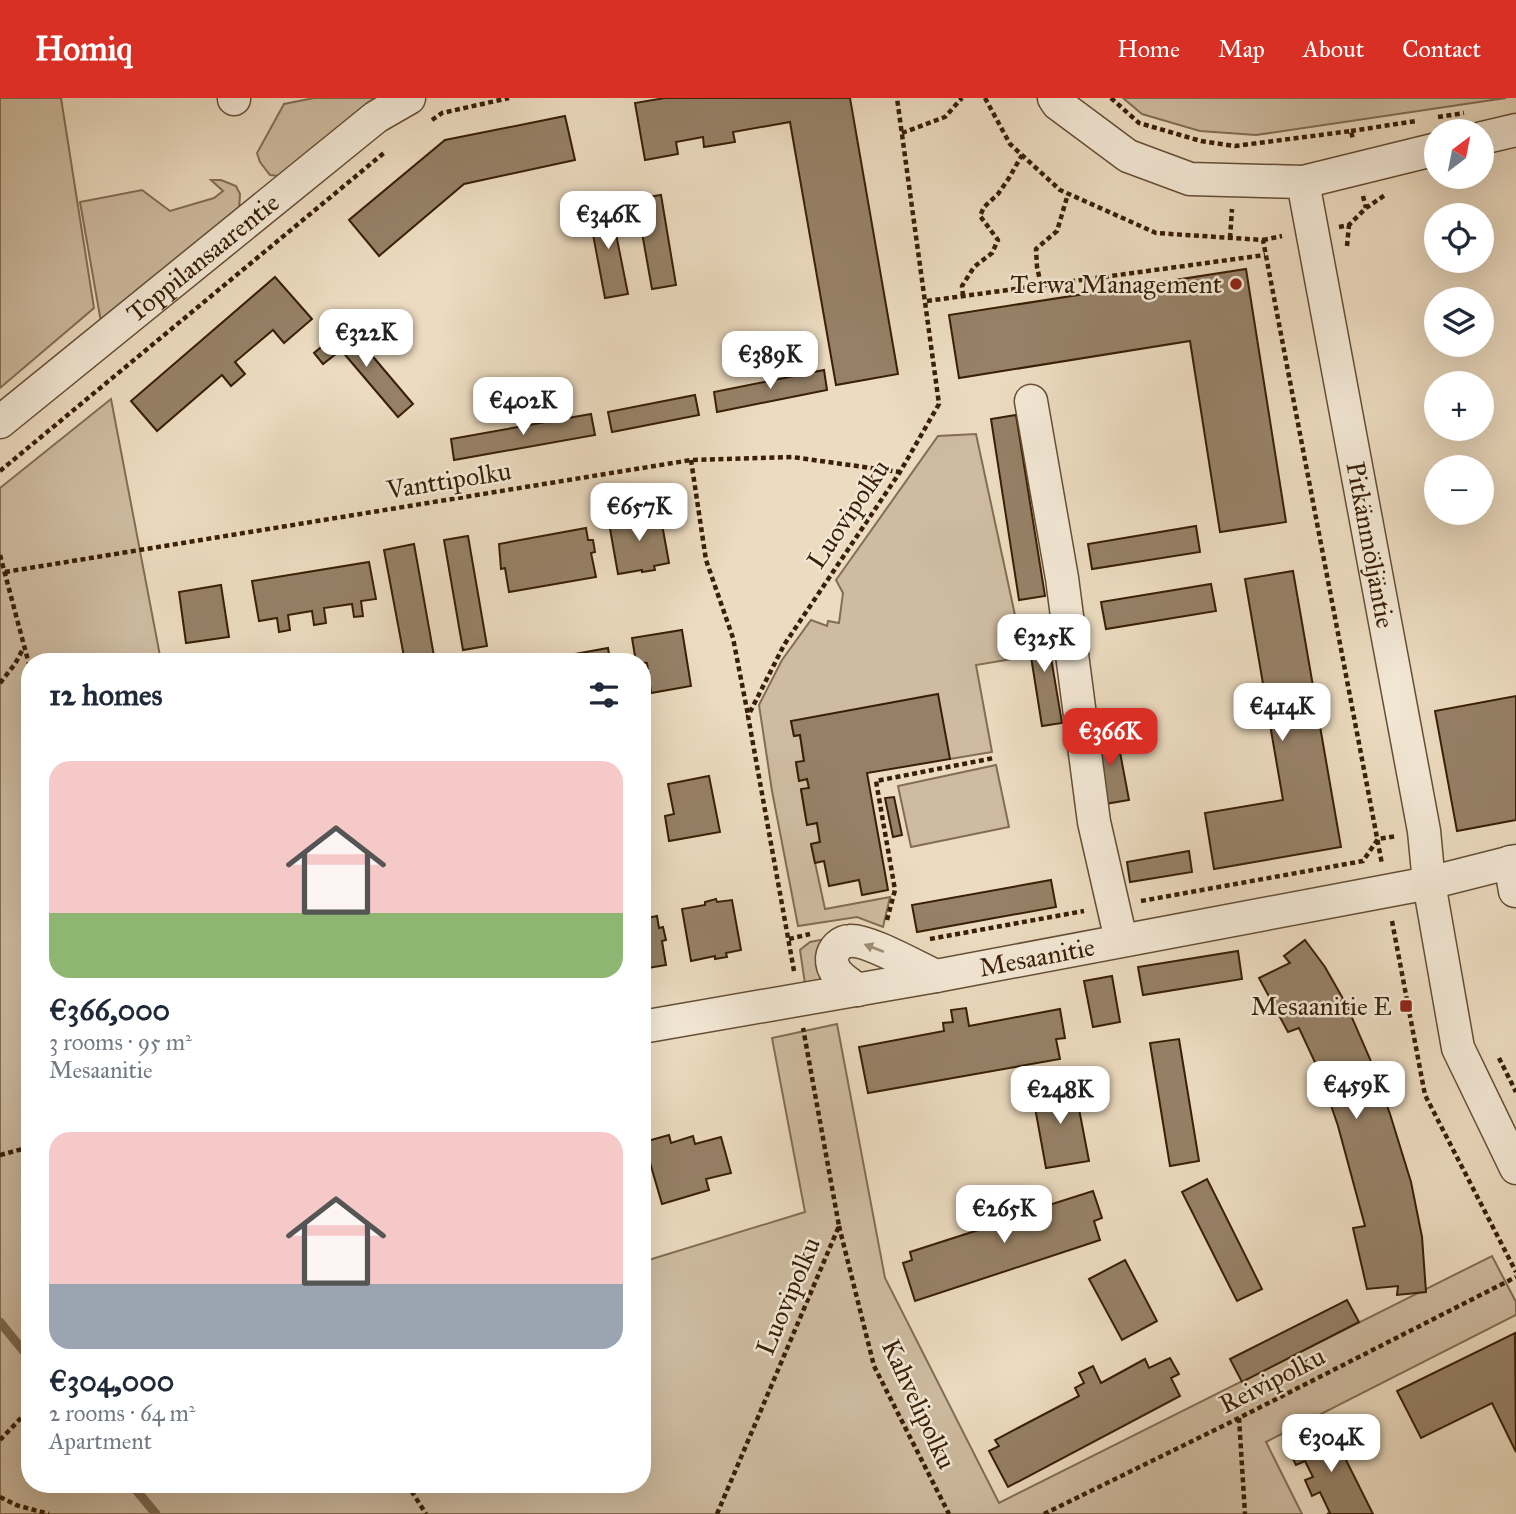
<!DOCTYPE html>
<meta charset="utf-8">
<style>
:root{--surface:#fff;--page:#f6f6f7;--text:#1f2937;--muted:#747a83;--accent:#d93025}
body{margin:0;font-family:"IM FELL Great Primer",serif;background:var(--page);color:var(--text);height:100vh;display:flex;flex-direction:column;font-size:26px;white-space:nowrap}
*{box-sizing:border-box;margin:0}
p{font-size:23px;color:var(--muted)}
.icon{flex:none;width:38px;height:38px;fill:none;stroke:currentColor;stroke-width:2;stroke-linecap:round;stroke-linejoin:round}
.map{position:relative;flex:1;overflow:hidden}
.side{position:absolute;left:21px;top:555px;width:630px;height:840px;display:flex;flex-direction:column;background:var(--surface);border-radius:28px;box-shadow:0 7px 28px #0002}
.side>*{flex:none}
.needle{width:46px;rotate:32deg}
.tools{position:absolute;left:1424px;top:21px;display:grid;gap:14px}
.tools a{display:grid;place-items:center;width:70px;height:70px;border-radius:50%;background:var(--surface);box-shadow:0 7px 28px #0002;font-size:35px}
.price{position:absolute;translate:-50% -60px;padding:0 16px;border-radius:14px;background:#fff;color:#222;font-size:23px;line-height:46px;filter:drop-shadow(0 2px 4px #0008)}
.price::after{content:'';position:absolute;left:50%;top:42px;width:21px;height:16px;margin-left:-10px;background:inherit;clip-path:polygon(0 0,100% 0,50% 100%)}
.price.active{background:var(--accent);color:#fff}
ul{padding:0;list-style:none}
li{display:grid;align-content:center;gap:14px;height:371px;padding:0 28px}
li span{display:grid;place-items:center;height:217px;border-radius:21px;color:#555}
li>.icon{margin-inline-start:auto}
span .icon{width:126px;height:126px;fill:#fffc;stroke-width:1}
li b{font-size:30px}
h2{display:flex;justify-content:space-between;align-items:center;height:84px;padding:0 28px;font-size:30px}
header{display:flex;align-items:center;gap:42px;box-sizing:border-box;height:98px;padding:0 35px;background:var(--accent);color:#fff}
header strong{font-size:33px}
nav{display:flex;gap:38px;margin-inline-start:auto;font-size:24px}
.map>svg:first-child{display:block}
.green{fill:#cebba0;stroke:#846d53;stroke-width:2}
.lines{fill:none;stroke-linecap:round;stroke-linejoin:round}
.stream{stroke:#806950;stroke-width:9}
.building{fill:#968167;stroke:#391f06;stroke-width:2}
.minor-casing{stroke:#664e34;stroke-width:35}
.path{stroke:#391f06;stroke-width:4.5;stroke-dasharray:5 3.5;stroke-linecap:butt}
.minor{stroke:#f3e8d6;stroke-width:32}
.oneway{fill:#9f8e78}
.poi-dot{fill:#8f2418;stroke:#f3e8d6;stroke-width:2.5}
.labels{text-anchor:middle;stroke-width:5;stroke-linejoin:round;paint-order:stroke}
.street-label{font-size:26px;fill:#391f06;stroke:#f3e8d6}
.poi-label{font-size:26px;fill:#391f06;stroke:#f3e8d6;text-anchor:end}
</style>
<header>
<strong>Homiq</strong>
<nav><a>Home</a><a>Map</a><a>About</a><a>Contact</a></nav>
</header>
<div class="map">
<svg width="1516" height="1416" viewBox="0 0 1516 1416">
<rect width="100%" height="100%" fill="#ecdbc0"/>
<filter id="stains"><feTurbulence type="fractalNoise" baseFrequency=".00286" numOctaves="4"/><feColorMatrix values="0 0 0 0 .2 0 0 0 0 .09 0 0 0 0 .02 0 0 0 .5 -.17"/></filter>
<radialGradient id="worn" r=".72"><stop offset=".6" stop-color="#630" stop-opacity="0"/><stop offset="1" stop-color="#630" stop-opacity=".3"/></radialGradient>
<g class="green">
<polygon points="0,0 61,0 94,210 0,290"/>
<polygon points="314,0 385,0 279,78 270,77 260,64 257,55 284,6"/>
<polygon points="1123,0 1506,0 1256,37 1200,33 1142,16"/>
<polygon points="211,82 221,82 236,88 240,96 239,113 102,230 80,104 142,92 170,113 214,100 223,93"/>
<polygon points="111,301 161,563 30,564 30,1386 642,1386 642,1164 805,1114 772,940 837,926 885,1180 999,1405 1492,1158 1516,1204 1516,1217 1266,1344 1302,1416 0,1416 0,390"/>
<polygon points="976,336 1024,559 976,567 992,654 950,661 791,623 794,638 800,637 804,663 796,665 799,682 807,681 809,690 801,692 807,726 817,725 820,744 811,746 825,811 890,799 883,829 857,819 798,828 772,693 759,607 782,562 811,522 827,528 828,523 839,525 843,495 836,482 938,338"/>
<polygon points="996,667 1009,729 911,749 898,688"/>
<polygon points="836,839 826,880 805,886 800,852 810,844"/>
</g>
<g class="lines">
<g class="stream">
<polyline points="0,1224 30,1261"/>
<polyline points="131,1386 156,1416"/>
</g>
</g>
<g class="building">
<polygon points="665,0 850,0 898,276 836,287 790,24 733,34 735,44 704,49 703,39 676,44 678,56 645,62 635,5"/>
<polygon points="565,18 575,62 464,86 379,158 349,122 445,42"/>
<polygon points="661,97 676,187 652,191 636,101"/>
<polygon points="610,106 628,196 605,200 588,110"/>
<polygon points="1246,171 1286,424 1220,434 1190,243 959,280 949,217"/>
<polygon points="275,179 312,221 284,245 273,232 235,264 245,276 231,288 222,277 157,333 131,303"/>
<polygon points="347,228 413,306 398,319 341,252 323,266 314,255"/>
<polygon points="824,272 827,292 717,314 714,294"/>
<polygon points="695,297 699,317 612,334 608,314"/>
<polygon points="591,316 595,337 454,362 451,341"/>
<polygon points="1016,317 1045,498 1019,502 991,321"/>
<polygon points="643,415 644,418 660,415 669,465 654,468 655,472 642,474 642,472 618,476 609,425 632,420 632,417"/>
<polygon points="1196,428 1200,454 1092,471 1088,446"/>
<polygon points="586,430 588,442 593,442 595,454 591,455 596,479 509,494 505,470 501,471 499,446"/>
<polygon points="468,438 487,548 463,552 444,442"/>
<polygon points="414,446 434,558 405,564 384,452"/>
<polygon points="369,464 376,501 361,503 363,518 354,519 352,506 324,510 326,525 314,527 312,513 288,517 290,532 279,534 277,520 259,523 252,483"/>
<polygon points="1293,473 1341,749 1214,771 1205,715 1283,702 1245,481"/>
<polygon points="1211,486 1216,513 1106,531 1101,504"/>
<polygon points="221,487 229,539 186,545 179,494"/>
<polygon points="1045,524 1062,625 1042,628 1026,527"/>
<polygon points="682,532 691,588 651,595 647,565 636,564 632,540"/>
<polygon points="608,550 610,562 614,561 615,564 531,564"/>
<polygon points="938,596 950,661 867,675 888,792 862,797 859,782 829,788 824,763 815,765 811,746 820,744 817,725 807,727 801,691 809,690 807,681 799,683 796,664 804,663 800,637 794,638 791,623"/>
<polygon points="1516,598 1516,722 1457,733 1435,613"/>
<polygon points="1116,633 1129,702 1105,706 1092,637"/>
<polygon points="709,678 720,734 669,743 665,718 674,716 668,686"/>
<polygon points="894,699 902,737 893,739 885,700"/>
<polygon points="1189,753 1192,774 1130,784 1127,764"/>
<polygon points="1051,782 1056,809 917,834 912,807"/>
<polygon points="716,801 717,804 732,802 741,852 726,855 727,859 715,861 715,858 691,863 682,811 705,807 705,804"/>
<polygon points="657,818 659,830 663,829 666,842 662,843 666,867 642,871 642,821"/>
<polygon points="1305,842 1325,869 1346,906 1370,961 1390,1016 1411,1084 1422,1139 1426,1194 1397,1197 1398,1188 1367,1191 1353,1130 1365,1128 1338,1028 1320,975 1299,930 1288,934 1259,880 1290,865 1284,858"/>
<polygon points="1238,853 1242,881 1143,897 1138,869"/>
<polygon points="1112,878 1120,924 1093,929 1084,883"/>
<polygon points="966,910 969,928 1060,911 1065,940 1056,941 1060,961 868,995 859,949 944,933 943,925 953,924 951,912"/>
<polygon points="1179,941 1199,1063 1170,1068 1150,945"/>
<polygon points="1074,985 1089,1063 1046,1070 1032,993"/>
<polygon points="669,1037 671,1045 693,1038 695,1046 721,1039 731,1075 706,1081 709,1092 662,1106 644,1044"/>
<polygon points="1207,1081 1262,1191 1237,1203 1182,1094"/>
<polygon points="1093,1093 1102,1120 1094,1123 1100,1142 915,1203 903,1165 912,1162 910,1154 1000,1125 998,1117 1008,1114 1004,1103 1019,1098 1024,1115"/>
<polygon points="1125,1162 1157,1223 1122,1242 1089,1181"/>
<polygon points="1347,1202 1359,1224 1242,1284 1230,1261"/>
<polygon points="1515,1235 1516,1354 1492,1305 1421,1340 1397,1293"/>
<polygon points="1170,1260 1179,1276 1171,1280 1180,1298 1008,1389 989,1353 999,1348 995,1342 1079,1298 1075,1290 1084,1285 1079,1275 1093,1268 1101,1285 1145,1261 1149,1270"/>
<polygon points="1329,1328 1373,1416 1327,1416 1330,1415 1320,1394 1312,1398 1305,1382 1313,1379 1305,1363 1296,1367 1289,1353 1297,1349 1295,1345"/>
</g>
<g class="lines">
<defs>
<g id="minor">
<polyline points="1054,0 1058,6 1128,58 1190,81 1303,84 1437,51"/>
<polyline points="234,1 234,0"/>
<polyline points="1482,40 1516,32"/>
<path id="s1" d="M1303,84L1424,733L1429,785L1458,950L1516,1070"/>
<polyline points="1031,303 1062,480 1094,724 1121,842"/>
<path id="s2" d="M0,324L376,19L409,0"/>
<polyline points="1510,764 1515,793"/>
<path d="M858,892C846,883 831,876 832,860C833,851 841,843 850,843C867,841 918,870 936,878"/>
<path id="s3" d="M642,929L936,878L1429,785L1516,763"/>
</g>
</defs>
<use href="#minor" class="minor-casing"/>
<g class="path">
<polyline points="985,0 1010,46 1060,92 1156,135 1263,142 1382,766"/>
<polyline points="1111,0 1139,25 1201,43 1235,48 1351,33 1353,41"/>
<polyline points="1438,19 1464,15"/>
<polyline points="432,22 442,15 509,0"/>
<polyline points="1351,33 1416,23"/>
<polyline points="902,35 945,19 962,0"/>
<polyline points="1363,98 1366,110"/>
<polyline points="1339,129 1349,127 1366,110 1385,97"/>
<polyline points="1230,140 1232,111"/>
<polyline points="1263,142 1282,138"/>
<polyline points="1347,148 1349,127"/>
<polyline points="1041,187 1037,169 1036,151 1057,133 1068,96"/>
<polyline points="963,198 962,188 974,169 992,155 998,142 980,118 984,109 998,96 1009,80 1022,57"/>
<polyline points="927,203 1265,157"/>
<polyline points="691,362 706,462 733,540 748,617"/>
<polyline points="0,373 385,54"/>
<polyline points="0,457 30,570"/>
<polyline points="5,474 691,362 792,359 900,374"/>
<polyline points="0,585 15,566 24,549"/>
<polyline points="1141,803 1363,763 1378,741 1397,738"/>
<polyline points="887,822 895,792 876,683 994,660"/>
<polyline points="1392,823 1425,997 1516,1174"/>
<polyline points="789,841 810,836"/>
<polyline points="930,841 1084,813"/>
<polyline points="794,873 748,618 784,547 900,374 939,306 897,0"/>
<polyline points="1499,960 1516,994"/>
<polyline points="0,1057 30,1049"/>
<polyline points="839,1128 874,1268 949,1416"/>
<polyline points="1239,1320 1245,1416"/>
<polyline points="0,1342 21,1320"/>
<polyline points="407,1386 426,1416"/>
<polyline points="0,1399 16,1407 49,1416"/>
<polyline points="717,1416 839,1128 803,930"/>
<polyline points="1044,1416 1239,1320 1516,1179"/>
</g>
<use href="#minor" class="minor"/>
</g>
<defs><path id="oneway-solid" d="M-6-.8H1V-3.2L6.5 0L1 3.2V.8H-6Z" transform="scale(1.75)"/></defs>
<use class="oneway" href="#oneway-solid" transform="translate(874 850) rotate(-159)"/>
<g class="poi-dot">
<circle cx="1236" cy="186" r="7"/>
<rect x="1399" y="901" width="14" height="14" rx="3.5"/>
</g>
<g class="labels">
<g class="street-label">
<text dy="9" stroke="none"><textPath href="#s2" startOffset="261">Toppilansaarentie</textPath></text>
<text transform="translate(449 382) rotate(-9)" y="9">Vanttipolku</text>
<text transform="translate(848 416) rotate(-56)" y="9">Luovipolku</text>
<text dy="9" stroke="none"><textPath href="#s1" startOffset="369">Pitkänmöljäntie</textPath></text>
<text dy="9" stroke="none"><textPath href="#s3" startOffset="401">Mesaanitie</textPath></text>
<text transform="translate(788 1198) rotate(-67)" y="9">Luovipolku</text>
<text transform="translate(1272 1282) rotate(-27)" y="9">Reivipolku</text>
<text transform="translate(919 1306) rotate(65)" y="9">Kahvelipolku</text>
</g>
<g class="poi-label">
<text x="1222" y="195">Terwa Management</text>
<text x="1392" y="917">Mesaanitie E</text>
</g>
</g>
<rect width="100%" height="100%" filter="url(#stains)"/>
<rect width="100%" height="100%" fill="url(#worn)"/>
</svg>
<div class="tools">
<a><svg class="needle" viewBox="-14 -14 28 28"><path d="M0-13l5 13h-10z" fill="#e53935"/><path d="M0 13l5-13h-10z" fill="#747a83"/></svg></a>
<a><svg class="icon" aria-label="locate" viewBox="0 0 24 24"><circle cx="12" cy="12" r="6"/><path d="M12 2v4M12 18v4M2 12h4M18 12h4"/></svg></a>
<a><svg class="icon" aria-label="layers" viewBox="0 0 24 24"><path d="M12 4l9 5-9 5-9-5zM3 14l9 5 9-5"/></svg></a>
<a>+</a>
<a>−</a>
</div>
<b class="price" style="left:608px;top:153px">€346K</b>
<b class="price" style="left:366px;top:271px">€322K</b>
<b class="price" style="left:770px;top:293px">€389K</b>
<b class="price" style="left:523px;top:339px">€402K</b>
<b class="price" style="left:639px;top:445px">€657K</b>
<b class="price" style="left:1044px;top:576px">€325K</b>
<b class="price" style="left:1282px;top:645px">€414K</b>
<b class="price active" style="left:1110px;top:670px">€366K</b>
<b class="price" style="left:1356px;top:1023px">€459K</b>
<b class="price" style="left:1060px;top:1028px">€248K</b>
<b class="price" style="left:1004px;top:1147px">€265K</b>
<b class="price" style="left:1331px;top:1376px">€304K</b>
<section class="side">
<h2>12 homes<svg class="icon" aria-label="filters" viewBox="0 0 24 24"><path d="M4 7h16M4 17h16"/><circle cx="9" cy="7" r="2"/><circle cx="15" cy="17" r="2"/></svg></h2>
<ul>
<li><span style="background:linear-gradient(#f6c9c9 70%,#8fb573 0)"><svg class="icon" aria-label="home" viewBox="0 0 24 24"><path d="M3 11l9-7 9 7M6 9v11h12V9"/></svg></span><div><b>€366,000</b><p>3 rooms · 95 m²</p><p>Mesaanitie</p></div></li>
<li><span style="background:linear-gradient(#f6c9c9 70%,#9aa5b1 0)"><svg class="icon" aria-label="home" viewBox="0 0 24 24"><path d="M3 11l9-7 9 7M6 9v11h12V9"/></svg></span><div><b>€304,000</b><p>2 rooms · 64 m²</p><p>Apartment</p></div></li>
</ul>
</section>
</div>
